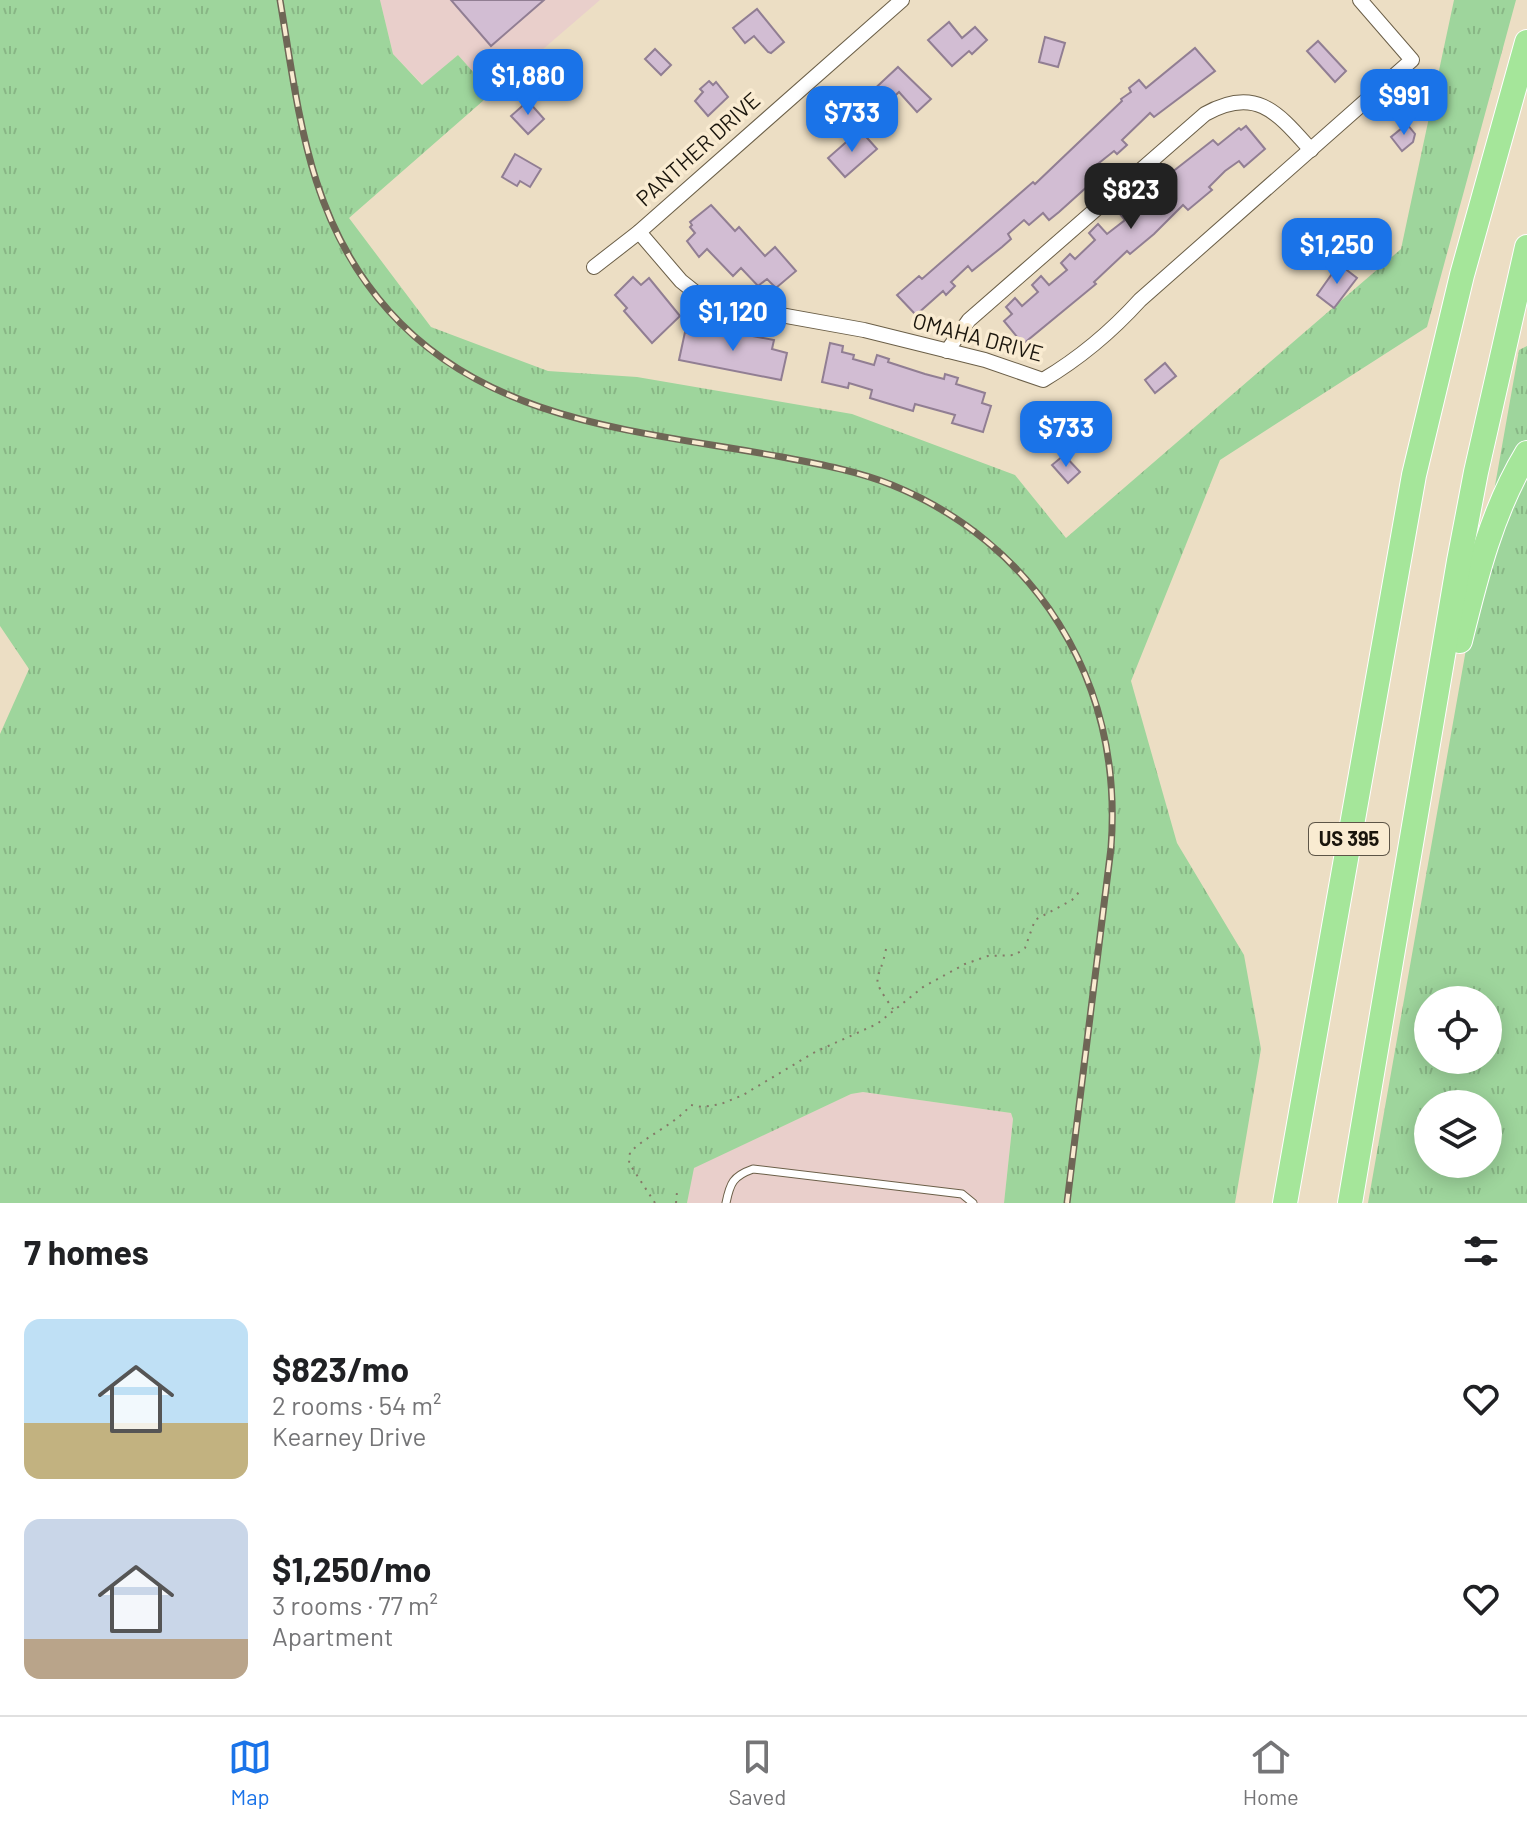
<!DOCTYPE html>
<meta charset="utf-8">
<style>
:root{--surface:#fff;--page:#f2f2f2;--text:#202124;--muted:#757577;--line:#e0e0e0;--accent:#1a73e8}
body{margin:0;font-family:Barlow,sans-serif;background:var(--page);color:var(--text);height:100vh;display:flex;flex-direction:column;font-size:30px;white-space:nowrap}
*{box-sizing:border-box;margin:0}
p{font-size:26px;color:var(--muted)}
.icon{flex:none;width:44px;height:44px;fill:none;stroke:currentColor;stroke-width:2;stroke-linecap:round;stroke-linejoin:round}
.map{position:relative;height:1203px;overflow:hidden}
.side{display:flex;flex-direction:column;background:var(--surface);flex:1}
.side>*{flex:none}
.buttons{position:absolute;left:1414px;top:986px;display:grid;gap:16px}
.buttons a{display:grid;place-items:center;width:88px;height:88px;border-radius:50%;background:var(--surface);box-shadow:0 4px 20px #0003;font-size:40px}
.price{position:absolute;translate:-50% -68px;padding:0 18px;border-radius:16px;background:var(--accent);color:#fff;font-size:26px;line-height:52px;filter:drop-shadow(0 2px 4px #0008)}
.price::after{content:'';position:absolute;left:50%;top:48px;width:24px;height:18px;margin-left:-12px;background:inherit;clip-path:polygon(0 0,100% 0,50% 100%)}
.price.selected{background:#222;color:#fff}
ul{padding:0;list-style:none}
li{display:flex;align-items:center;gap:24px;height:200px;padding:0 24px}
li span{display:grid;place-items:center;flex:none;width:224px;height:160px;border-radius:16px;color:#555}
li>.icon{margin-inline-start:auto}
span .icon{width:96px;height:96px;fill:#fffc;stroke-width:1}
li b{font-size:34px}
h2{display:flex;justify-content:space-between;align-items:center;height:96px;padding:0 24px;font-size:34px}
.tab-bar{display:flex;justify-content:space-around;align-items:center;height:112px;border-top:2px solid var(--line);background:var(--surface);font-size:22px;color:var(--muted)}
.tab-bar a{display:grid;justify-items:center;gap:4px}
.tab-bar .selected{color:var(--accent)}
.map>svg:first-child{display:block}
.industrial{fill:#e9cfcb}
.grass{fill:url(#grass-tufts);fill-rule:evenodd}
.building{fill:#d2bdd3;stroke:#917e93;stroke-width:2}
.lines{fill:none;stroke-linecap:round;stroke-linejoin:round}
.lane-casing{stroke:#6b5f48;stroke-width:9}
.street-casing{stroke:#6b5f48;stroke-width:16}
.highway-casing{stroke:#fff;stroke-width:26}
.path{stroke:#847a68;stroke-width:2;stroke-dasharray:2 6;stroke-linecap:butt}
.lane{stroke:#fff;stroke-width:7}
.street{stroke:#fff;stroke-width:14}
.highway{stroke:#a5e69a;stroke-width:24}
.rail-casing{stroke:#6f6656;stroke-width:7}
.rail{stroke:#f9ebd1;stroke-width:4;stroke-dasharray:12;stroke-linecap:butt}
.labels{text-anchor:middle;stroke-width:7;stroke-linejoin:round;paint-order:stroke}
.shield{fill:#f9ebd1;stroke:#5d5547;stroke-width:2}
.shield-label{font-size:20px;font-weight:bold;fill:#1a150c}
.street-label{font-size:22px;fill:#1a150c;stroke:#f9ebd1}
</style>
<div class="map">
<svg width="1527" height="1203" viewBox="0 0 1527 1203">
<defs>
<pattern id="grass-tufts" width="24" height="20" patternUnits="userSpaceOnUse" patternTransform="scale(2)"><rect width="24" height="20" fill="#9ed59c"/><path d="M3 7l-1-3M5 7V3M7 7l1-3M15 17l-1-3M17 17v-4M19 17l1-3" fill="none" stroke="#88b685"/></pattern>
</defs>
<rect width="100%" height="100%" fill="#ecdec4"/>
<g class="industrial">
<polygon points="380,0 600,0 492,93 458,55 423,85 393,54"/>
<polygon points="863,1092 1011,1113 1013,1119 1004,1203 687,1203 693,1168 851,1094"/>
</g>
<g class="grass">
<polygon points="0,0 380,0 393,54 422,85 458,55 492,93 349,218 431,327 548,371 637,377 852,414 1015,475 1066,538 1401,249 1454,0 1516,0 1427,327 1220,460 1131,681 1177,843 1244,955 1261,1049 1235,1203 1004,1203 1013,1119 1011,1113 863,1092 851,1094 694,1168 687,1203 0,1203 0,734 29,669 0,626"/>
<path d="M1527,346V1203H1368L1519,350ZM1428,1000H1488V1060H1428ZM1428,1104H1488V1164H1428Z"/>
</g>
<g class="building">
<polygon points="451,0 544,0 491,46"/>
<polygon points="757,9 784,42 771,53 768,52 754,36 745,43 733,28"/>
<polygon points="949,22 962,38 975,27 987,40 972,54 969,51 952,66 928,40"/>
<polygon points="1045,37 1065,43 1058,67 1039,62"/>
<polygon points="1318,41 1346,71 1335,82 1307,51"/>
<polygon points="1195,48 1215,71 1154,117 1150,113 1122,140 1127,145 1117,154 1114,151 1094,167 1100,175 1059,212 1049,220 1043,213 1029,225 1024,220 1008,234 1011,239 1002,247 972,271 968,266 951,282 955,286 946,295 943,291 916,315 897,295 919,276 922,279 1033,182 1035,184 1122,101 1121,99 1131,92 1129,88 1139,80 1146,88"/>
<polygon points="655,49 671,65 661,75 645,59"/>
<polygon points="898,67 931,99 917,112 899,92 882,108 869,94"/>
<polygon points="709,81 713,85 716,82 728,97 708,116 695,101 703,92 700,89"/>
<polygon points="528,101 544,119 528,134 511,116"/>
<polygon points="1407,124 1415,134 1413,142 1402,151 1391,137"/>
<polygon points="1246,126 1265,149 1244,167 1239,161 1225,171 1209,187 1212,190 1188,210 1183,205 1154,234 1130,254 1127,251 1094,282 1096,284 1023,344 1004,321 1012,314 1006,307 1015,298 1022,306 1038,292 1032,285 1041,276 1049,285 1067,270 1061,263 1070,254 1075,259 1095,240 1089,233 1098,224 1107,234 1125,220 1119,213 1139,192 1146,198 1163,182 1162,180 1213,140 1218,145 1239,128 1241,130"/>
<polygon points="860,130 877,149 845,177 828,158"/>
<polygon points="515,154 541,169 530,187 520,181 517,186 502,177"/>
<polygon points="711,205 735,231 739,227 765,256 775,247 796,271 776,288 767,279 758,286 741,268 733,276 707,249 699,257 687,241 695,233 690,227 692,225 690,222"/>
<polygon points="1339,264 1357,278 1334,308 1317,295"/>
<polygon points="633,277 641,285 649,278 680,316 652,343 624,311 627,308 615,295"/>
<polygon points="697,324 718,328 717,334 736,338 737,333 774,340 772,349 787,353 781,380 679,360 685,332 694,335"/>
<polygon points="830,343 843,346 842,352 854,355 853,359 874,365 877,355 889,359 888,362 925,374 944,379 945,374 958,378 956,384 985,393 982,403 991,406 983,432 952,423 955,415 915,404 913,411 883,402 870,398 872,390 849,383 848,388 822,382"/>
<polygon points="1165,363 1176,376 1155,393 1145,380"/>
<polygon points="1064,455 1080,472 1068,483 1052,465"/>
</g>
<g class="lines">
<defs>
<path id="lane" d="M726,1203C730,1183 733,1176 753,1169L962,1194L973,1203"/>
<g id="street">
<path d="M639,232L681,281L701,297L737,307L864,330L985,360L1043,380C1080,358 1111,332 1140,300L1412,60L1360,0"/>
<polyline points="594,267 639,232 902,0"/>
<path d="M947,351L969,320L1205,114C1256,85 1278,113 1311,150"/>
</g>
<g id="highway">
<path d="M1460,641C1476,576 1492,511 1527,453"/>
<polyline points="1285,1203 1414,475 1462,275 1527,42"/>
<polyline points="1350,1203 1459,561 1476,472 1527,247"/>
</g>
</defs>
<use href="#lane" class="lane-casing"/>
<use href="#street" class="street-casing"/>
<use href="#highway" class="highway-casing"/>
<g class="path">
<path d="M886,949C879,985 868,973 893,1009"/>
<path d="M655,1203L629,1163L630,1152C649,1134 674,1125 691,1105L702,1107L721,1104L743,1095L815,1052L877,1024L923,987L965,964L988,956L1015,955L1025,948L1035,920L1072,900L1080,891"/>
<polyline points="676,1203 677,1192"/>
</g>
<use href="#lane" class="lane"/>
<use href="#street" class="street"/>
<use href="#highway" class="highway"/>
<defs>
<path id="rail" d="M280,0C299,113 308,221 389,311C490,424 642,431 782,457C819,464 857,471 892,485C961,513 1020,561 1059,624C1102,693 1117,768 1111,848L1067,1203"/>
</defs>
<use href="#rail" class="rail-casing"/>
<use href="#rail" class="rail"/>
</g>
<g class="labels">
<rect class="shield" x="1309" y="823" width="80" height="32" rx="6"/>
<g class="shield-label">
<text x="1349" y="846">US 395</text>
</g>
<g class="street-label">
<text transform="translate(698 149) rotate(-42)" y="8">PANTHER DRIVE</text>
<text transform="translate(978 337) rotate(15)" y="8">OMAHA DRIVE</text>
</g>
</g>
</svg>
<div class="buttons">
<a><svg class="icon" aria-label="locate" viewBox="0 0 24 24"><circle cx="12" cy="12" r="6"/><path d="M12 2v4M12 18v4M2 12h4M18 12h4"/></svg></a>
<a><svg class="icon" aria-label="layers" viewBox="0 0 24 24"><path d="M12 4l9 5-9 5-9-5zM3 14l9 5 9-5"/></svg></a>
</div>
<b class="price" style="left:528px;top:117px">$1,880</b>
<b class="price" style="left:1404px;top:137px">$991</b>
<b class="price" style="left:852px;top:154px">$733</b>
<b class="price selected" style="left:1131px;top:231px">$823</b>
<b class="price" style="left:1337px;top:286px">$1,250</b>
<b class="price" style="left:733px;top:353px">$1,120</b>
<b class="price" style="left:1066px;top:469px">$733</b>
</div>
<section class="side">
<h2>7 homes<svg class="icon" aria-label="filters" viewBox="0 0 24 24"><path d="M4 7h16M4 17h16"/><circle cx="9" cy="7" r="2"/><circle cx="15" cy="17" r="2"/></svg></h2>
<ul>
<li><span style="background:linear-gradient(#bfe0f5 65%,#c2b280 0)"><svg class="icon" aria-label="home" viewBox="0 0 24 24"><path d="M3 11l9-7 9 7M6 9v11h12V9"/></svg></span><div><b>$823/mo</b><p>2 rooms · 54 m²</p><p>Kearney Drive</p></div><svg class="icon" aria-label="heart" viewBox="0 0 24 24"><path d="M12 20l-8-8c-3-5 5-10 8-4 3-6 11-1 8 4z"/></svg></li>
<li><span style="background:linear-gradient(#c9d6e8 75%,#b9a48a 0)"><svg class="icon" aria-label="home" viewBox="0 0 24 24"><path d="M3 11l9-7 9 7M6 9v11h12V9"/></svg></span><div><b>$1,250/mo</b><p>3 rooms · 77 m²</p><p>Apartment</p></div><svg class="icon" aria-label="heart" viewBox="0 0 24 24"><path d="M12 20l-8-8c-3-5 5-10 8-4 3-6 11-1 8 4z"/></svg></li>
</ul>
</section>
<nav class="tab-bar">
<a class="selected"><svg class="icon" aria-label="map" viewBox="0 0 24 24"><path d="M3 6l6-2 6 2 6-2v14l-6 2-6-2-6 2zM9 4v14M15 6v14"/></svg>Map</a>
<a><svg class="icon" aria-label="saved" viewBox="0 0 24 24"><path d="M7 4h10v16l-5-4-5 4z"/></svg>Saved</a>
<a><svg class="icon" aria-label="home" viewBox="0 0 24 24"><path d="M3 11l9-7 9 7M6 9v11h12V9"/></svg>Home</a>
</nav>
